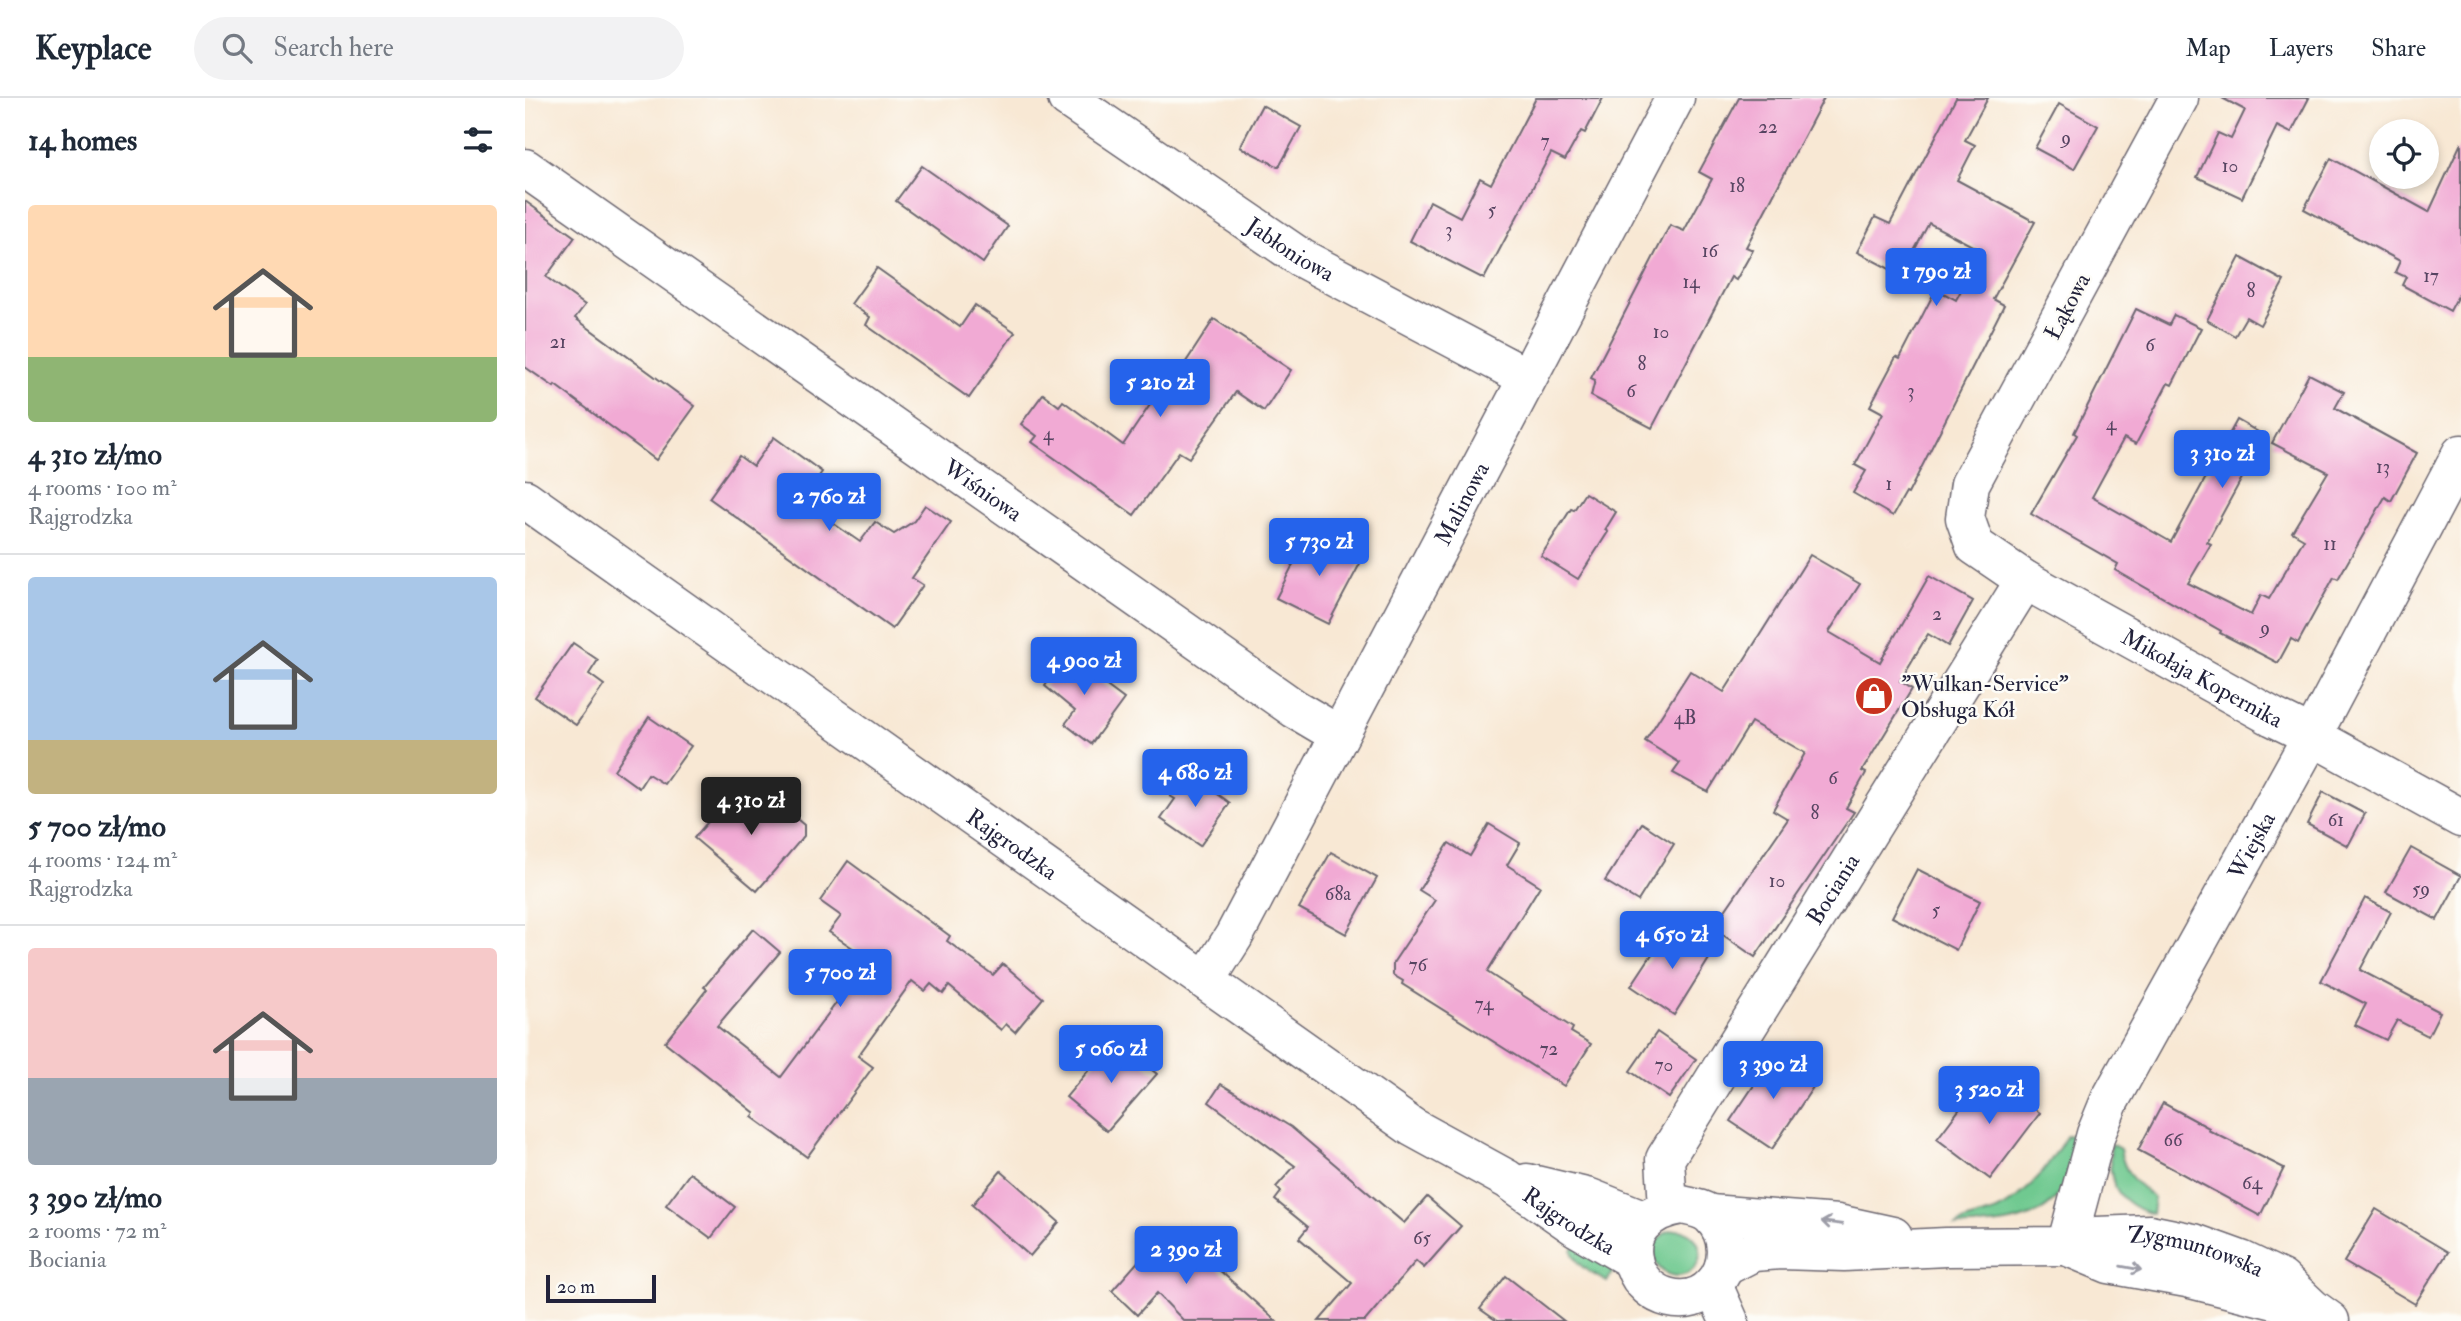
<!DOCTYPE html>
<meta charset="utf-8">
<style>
:root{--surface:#fff;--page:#f2f2f3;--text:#1f2937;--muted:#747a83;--line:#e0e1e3;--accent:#2563eb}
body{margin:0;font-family:"IM FELL Double Pica",serif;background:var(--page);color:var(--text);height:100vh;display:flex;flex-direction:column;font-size:26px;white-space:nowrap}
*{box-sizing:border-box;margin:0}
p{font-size:23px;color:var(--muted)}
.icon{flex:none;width:38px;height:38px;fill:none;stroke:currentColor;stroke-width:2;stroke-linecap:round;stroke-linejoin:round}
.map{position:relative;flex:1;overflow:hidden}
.drawer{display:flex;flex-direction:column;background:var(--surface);width:525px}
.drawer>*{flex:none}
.fabs{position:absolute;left:1844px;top:21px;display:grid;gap:14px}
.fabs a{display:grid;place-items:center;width:70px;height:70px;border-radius:50%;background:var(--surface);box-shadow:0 4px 10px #0003;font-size:35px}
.scale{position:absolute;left:21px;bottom:18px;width:110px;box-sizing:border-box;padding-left:7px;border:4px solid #22223b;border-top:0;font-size:19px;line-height:24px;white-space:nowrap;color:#22223b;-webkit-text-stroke:5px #fdfcf7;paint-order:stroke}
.price{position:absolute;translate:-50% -60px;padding:0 16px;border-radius:7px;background:var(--accent);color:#fff;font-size:23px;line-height:46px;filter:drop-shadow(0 2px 4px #0008)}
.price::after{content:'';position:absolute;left:50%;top:42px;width:21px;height:16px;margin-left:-10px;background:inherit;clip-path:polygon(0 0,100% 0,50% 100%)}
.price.on{background:#222;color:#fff}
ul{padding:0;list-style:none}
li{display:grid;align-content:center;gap:14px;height:371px;padding:0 28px}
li+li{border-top:2px solid var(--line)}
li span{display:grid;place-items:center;height:217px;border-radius:7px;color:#555}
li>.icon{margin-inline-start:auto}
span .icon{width:126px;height:126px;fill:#fffc;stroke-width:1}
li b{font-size:30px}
h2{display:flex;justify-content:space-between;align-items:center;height:84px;padding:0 28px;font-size:30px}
header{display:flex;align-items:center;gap:42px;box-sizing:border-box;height:98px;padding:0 35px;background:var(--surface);border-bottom:2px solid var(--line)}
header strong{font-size:33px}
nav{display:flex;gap:38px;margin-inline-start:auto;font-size:24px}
.search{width:490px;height:63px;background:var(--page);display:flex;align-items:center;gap:18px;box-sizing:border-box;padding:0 24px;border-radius:38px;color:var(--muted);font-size:26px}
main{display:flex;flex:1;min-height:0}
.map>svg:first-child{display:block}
.green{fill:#70c990;stroke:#497666;stroke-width:2}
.building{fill:#f1aad4}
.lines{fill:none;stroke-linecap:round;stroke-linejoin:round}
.minor-casing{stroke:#6d6771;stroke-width:41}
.tertiary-casing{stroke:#6d6771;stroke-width:41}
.minor{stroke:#fff;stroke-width:38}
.tertiary{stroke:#fff;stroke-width:38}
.oneway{stroke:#9c9ca7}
.labels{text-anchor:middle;stroke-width:5;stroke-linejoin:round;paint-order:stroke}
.number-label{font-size:19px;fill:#564461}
.street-label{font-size:23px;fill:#22223b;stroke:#fdfcf7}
.poi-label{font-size:23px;fill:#22223b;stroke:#fdfcf7;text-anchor:start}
</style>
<header>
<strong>Keyplace</strong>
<div class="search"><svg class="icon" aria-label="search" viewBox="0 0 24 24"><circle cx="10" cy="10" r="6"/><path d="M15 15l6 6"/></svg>Search here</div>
<nav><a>Map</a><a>Layers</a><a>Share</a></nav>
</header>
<main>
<section class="drawer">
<h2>14 homes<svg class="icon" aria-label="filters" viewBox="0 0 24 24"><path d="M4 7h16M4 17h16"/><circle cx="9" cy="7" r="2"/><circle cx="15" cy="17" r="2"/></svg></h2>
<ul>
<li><span style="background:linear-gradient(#ffd9b3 70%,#8fb573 0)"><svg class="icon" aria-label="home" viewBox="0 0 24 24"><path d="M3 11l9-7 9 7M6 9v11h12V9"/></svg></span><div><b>4 310 zł/mo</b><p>4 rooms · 100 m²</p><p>Rajgrodzka</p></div></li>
<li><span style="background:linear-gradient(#a9c7e8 75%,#c2b280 0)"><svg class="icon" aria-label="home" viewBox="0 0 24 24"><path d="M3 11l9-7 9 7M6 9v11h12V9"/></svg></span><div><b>5 700 zł/mo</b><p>4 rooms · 124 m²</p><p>Rajgrodzka</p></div></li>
<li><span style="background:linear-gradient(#f6c9c9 60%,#9aa5b1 0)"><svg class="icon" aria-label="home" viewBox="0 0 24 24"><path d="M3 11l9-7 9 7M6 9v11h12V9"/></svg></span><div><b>3 390 zł/mo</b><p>2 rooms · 72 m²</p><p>Bociania</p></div></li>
</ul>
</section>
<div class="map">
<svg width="1936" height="1223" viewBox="0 0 1936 1223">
<rect width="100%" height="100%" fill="#fdfcf7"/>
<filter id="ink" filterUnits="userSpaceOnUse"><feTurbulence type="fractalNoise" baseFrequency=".0143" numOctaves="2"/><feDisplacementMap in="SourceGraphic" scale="14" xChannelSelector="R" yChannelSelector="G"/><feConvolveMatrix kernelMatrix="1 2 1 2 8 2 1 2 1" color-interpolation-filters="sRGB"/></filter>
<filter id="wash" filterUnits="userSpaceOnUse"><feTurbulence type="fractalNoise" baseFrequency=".00686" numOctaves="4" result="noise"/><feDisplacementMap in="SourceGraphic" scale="28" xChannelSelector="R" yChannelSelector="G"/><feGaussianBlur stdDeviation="1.57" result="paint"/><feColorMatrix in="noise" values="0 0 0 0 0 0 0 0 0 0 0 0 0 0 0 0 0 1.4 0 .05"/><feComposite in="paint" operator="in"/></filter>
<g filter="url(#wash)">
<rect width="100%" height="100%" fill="#f8e8d4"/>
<g class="green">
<path d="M1542,1037L1550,1038C1547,1054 1546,1072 1539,1087C1522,1126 1468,1129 1431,1128C1443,1119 1459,1119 1472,1113C1503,1098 1525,1065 1542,1037Z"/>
<path d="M1586,1046L1595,1051C1599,1075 1611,1086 1629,1100L1627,1116C1590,1105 1582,1082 1586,1046Z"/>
<circle cx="1152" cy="1155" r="23"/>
<path d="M1053,1143L1086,1169L1087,1175L1082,1184C1069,1176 1050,1169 1047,1152Z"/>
</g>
<g id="blocks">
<g class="building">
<polygon points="1011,0 1078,0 1060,35 1056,33 1040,62 1026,55 959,181 885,143 905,103 935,119 955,80 966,86"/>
<polygon points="1214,0 1299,0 1221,149 1228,152 1211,182 1206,179 1127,330 1066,298 1070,282 1066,280 1145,127 1159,133 1187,81 1174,74"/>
<polygon points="1431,0 1463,0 1440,42 1450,47 1432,82 1510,124 1468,201 1479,207 1383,396 1381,395 1368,418 1328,395 1341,373 1330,367 1358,315 1345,308 1371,259 1375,261 1411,191 1431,202 1457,153 1404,125 1376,177 1332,154 1350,119 1365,126"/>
<polygon points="1697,0 1784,0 1766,35 1752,28 1717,100 1672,79 1693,35 1706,41 1720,12"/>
<polygon points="1534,6 1573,28 1549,71 1510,50"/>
<polygon points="737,7 776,29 754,69 715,49"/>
<polygon points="1936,45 1936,192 1925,213 1877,187 1881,179 1870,174 1875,163 1779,111 1806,60 1904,114"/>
<polygon points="397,68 483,128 458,165 371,103"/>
<polygon points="0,103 50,139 21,179 60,207 50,220 170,308 131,362 30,287 29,289 0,269"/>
<polygon points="1715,159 1759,183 1735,227 1721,219 1710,238 1682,222"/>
<polygon points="352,170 435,229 450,207 490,234 444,300 341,227 345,219 326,206"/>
<polygon points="1611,211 1644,227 1649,217 1676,230 1647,287 1643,285 1611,346 1599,340 1567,399 1646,444 1712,322 1740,338 1682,444 1686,446 1663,485 1726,517 1736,497 1744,501 1779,441 1767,434 1803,374 1747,345 1784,276 1819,294 1810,310 1892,355 1866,403 1860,399 1813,481 1809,479 1773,545 1766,541 1753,565 1695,535 1696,533 1590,472 1593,466 1506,416 1552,337 1549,335"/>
<polygon points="689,221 766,272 739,313 711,294 664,360 654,354 609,417 507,344 512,338 496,326 518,296 534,308 538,303 598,347 635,292 640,296"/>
<polygon points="249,339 297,374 276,403 335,444 350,424 369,436 389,423 400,407 426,424 387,480 398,487 367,531 184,400 214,358 228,368"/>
<polygon points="1060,395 1091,414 1080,432 1083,434 1053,481 1016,458 1046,411 1049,412"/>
<polygon points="785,433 838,460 803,526 751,500"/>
<polygon points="1285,457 1335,486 1304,534 1355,564 1404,478 1448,503 1423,548 1403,536 1375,583 1387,591 1337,673 1341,675 1321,710 1329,714 1230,859 1188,830 1263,721 1248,712 1280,655 1226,624 1183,694 1148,675 1155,665 1120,643 1165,573 1199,594"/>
<polygon points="48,545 73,562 64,576 79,587 51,627 10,599"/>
<polygon points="543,555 577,579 575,583 599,601 566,646 540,626 550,613 520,588"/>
<polygon points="124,619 166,648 139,686 123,676 114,690 89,672"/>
<polygon points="662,674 705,705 675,748 636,721 650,701 645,698"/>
<polygon points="214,688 252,719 260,711 279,727 279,738 232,793 169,740"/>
<polygon points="1798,694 1840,716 1823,748 1782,726"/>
<polygon points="1117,725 1149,746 1113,803 1080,783"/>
<polygon points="964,726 995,745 982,767 1015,788 962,874 1048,930 1046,934 1066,946 1039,988 877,886 878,883 868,877 868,865 910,802 894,792 924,745 945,758"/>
<polygon points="1886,750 1936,778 1912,822 1861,794"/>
<polygon points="806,754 852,780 821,836 774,810"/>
<polygon points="323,763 425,838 422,843 468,877 478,866 518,900 490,934 481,926 476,932 424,888 418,896 406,886 400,893 387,883 333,958 348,969 282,1059 227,1019 230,1015 140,944 182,891 179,889 228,831 255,854 192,928 256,979 344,861 304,834 316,818 295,803"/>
<polygon points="1392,771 1455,803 1431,852 1367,819"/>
<polygon points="1840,800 1866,814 1835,872 1915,914 1903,938 1872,922 1861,942 1830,927 1841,906 1796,883"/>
<polygon points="1145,829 1187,856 1149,917 1106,888"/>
<polygon points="1132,934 1171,961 1144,1000 1105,973"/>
<polygon points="589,942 632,976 582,1033 541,999"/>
<polygon points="1250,956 1292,983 1247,1051 1205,1023"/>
<polygon points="1462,975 1515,1015 1465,1081 1412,1041"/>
<polygon points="696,986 766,1029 879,1125 902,1099 936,1128 899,1170 891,1163 840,1223 794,1223 827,1185 774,1140 783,1129 750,1102 756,1094 751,1089 770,1068 684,1004"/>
<polygon points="1638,1005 1684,1030 1683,1032 1759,1070 1735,1118 1613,1052"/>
<polygon points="476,1073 534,1124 505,1158 447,1107"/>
<polygon points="165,1075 210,1109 186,1140 141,1107"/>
<polygon points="1851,1111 1923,1154 1890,1206 1819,1164"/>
<polygon points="641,1132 680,1166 683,1162 751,1223 659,1223 632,1195 612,1217 587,1193"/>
<polygon points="981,1178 1039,1223 972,1223 955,1211"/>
</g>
</g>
</g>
<g filter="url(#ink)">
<use href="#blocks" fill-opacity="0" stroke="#6d6771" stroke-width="2"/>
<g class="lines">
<defs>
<g id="minor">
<path id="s1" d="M542,0L776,160L1001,279"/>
<path id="s2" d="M1654,0L1445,386L1440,420L1450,448L1500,482L1748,619L1787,638L1936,720"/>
<path id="s3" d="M0,70L770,611L814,637"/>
<path id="s4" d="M681,882L709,838L1150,0"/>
<path id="s5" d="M1143,1109L1140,1061L1500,482"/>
<polyline points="1185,1116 1313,1126 1368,1138"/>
<path id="s6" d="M1541,1148L1571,1036L1585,1002L1787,638L1936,356"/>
<polyline points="1541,1148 1584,1166 1662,1180 1774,1208"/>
<path id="s7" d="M1199,1169L1228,1154L1256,1152L1319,1154L1421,1149L1541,1148L1571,1138L1625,1136L1669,1145L1716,1162L1756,1181L1787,1210L1805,1223"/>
</g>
<g id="tertiary">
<path id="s8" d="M0,401L887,1029L982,1081L1051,1129L1108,1162"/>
<polyline points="1002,1085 1065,1100 1120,1122"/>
<path d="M1157,1107C1166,1109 1179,1111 1186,1118C1205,1136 1206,1168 1188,1187C1164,1213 1121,1201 1110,1169C1098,1134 1124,1112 1157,1107Z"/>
<polyline points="1188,1187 1204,1223"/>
</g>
</defs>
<use href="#minor" class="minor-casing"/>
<use href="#tertiary" class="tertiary-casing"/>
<use href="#minor" class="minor"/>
<use href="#tertiary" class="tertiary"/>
</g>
<defs><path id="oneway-shaft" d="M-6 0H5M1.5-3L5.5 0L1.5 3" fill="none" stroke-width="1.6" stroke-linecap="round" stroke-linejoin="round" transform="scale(1.75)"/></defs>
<g class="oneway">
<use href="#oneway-shaft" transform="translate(1307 1125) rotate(-173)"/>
<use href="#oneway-shaft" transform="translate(1606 1170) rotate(10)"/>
</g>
</g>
<defs>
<symbol id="shop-disc" viewBox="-11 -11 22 22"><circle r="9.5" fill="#c8321e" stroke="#fdfcf7"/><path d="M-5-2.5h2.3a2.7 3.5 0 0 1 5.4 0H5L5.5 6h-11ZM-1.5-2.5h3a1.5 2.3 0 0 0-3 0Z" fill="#fff"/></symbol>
</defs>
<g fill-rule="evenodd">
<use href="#shop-disc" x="1327" y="576" width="44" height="44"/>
</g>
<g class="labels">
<g class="number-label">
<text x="1243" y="35">22</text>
<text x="1541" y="46">9</text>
<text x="1020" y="49">7</text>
<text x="1705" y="74">10</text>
<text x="1212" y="94">18</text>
<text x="967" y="118">5</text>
<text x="924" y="138">3</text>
<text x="1185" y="159">16</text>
<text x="1906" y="184">17</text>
<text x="1166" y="190">14</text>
<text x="1726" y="199">8</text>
<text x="1136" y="240">10</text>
<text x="33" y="250">21</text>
<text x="1625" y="253">6</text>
<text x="1117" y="272">8</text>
<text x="1106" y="299">6</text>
<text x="1386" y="299">3</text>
<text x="1586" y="332">4</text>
<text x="523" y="342">4</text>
<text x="1858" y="375">13</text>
<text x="1364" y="392">1</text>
<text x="1805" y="452">11</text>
<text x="1412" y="522">2</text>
<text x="1740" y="536">9</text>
<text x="1160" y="626">4B</text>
<text x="1308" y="686">6</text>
<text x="1290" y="721">8</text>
<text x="1811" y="728">61</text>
<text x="1252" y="789">10</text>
<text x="1896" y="797">59</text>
<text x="813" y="802">68a</text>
<text x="1411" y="818">5</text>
<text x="893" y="873">76</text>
<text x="959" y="912">74</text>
<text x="1024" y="957">72</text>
<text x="1139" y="973">70</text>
<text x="1648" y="1048">66</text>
<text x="1727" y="1091">64</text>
<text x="897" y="1146">65</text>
</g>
<g class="street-label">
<text dy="8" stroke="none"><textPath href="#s1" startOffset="270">Jabłoniowa</textPath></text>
<text transform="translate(1542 208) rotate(-62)" y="8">Łąkowa</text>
<text dy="8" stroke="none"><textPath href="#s3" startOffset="560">Wiśniowa</textPath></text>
<text dy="8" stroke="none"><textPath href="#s4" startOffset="541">Malinowa</textPath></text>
<text dy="8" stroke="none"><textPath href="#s2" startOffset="766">Mikołaja Kopernika</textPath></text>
<text dy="8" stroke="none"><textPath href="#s8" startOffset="597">Rajgrodzka</textPath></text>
<text dy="8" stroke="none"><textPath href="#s6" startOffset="444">Wiejska</textPath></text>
<text dy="8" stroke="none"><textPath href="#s5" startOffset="366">Bociania</textPath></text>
<text dy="8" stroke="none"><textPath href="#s8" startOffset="1270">Rajgrodzka</textPath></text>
<text dy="8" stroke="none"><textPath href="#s7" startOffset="480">Zygmuntowska</textPath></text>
</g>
<g class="poi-label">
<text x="1376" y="593">"Wulkan-Service"<tspan x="1376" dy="26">Obsługa Kół</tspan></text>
</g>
</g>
</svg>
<div class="fabs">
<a><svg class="icon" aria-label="locate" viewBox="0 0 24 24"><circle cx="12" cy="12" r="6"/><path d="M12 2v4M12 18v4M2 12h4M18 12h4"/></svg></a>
</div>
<div class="scale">20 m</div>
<b class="price" style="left:1411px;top:210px">1 790 zł</b>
<b class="price" style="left:635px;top:321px">5 210 zł</b>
<b class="price" style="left:1697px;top:392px">3 310 zł</b>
<b class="price" style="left:304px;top:435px">2 760 zł</b>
<b class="price" style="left:794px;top:480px">5 730 zł</b>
<b class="price" style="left:559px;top:599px">4 900 zł</b>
<b class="price" style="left:670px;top:711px">4 680 zł</b>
<b class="price on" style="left:226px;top:739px">4 310 zł</b>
<b class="price" style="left:1147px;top:873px">4 650 zł</b>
<b class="price" style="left:315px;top:911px">5 700 zł</b>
<b class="price" style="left:586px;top:987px">5 060 zł</b>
<b class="price" style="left:1248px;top:1003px">3 390 zł</b>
<b class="price" style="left:1464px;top:1028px">3 520 zł</b>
<b class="price" style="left:661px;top:1188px">2 390 zł</b>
</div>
</main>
